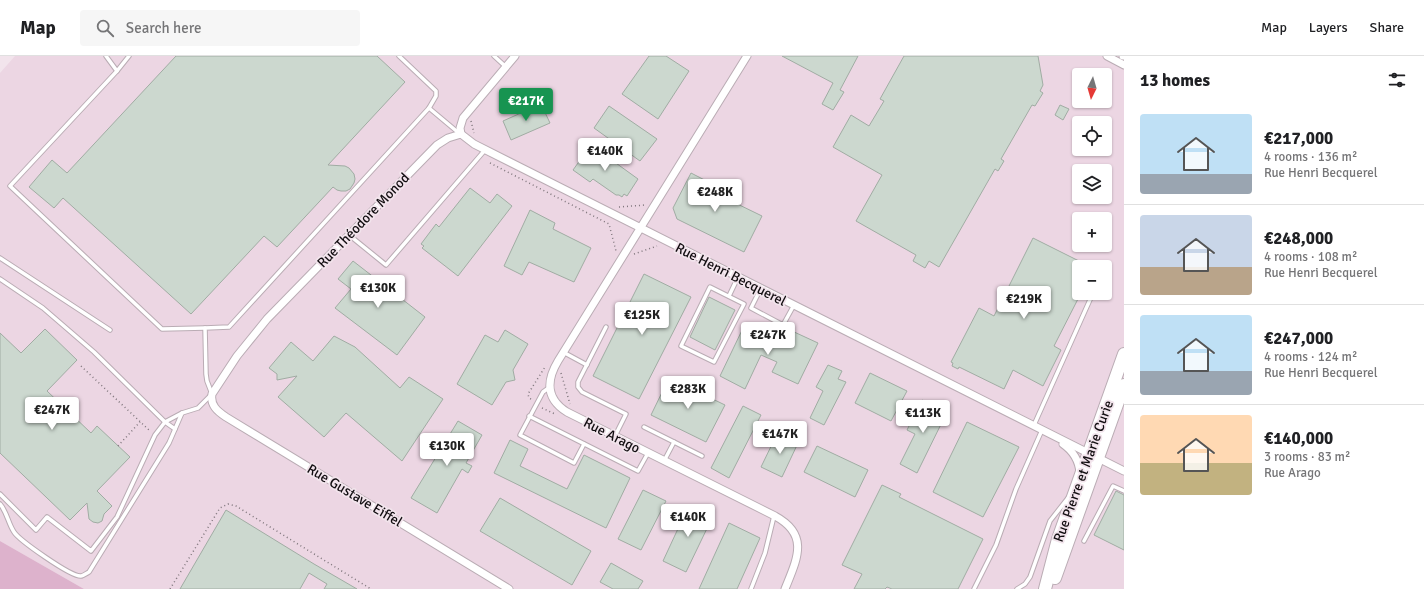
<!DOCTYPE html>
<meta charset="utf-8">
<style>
:root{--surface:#fff;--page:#f6f6f6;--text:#202124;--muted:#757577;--line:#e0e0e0;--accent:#179451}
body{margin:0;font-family:Signika,sans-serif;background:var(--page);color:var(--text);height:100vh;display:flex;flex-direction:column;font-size:15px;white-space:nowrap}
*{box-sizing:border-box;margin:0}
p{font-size:13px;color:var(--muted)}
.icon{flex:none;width:22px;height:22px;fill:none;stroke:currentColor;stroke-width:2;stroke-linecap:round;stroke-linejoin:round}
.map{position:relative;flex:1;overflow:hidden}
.panel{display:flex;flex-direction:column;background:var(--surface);width:300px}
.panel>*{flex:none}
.needle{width:26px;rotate:185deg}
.tools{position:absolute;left:1072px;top:12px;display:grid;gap:8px}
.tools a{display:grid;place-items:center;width:40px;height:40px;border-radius:4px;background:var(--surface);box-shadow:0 1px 3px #0004;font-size:20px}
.price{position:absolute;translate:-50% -34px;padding:0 9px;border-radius:4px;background:#fff;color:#222;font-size:13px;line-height:26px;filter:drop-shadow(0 1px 2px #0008)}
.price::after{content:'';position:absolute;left:50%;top:24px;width:12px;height:9px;margin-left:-6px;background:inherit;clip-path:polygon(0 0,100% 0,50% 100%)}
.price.on{background:var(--accent);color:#fff}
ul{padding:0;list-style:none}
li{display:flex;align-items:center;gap:12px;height:100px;padding:0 16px}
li+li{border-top:1px solid var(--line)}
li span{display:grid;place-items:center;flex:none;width:112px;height:80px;border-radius:4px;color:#555}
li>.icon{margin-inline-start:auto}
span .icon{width:48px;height:48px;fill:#fffc;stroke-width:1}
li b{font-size:17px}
h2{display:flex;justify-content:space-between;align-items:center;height:48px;padding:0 16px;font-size:17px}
header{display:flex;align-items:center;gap:24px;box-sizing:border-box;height:56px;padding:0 20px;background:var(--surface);border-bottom:1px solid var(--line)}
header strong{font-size:19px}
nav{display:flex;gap:22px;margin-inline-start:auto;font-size:14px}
.search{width:280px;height:36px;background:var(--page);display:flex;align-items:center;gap:10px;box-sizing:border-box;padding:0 14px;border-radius:4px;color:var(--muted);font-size:15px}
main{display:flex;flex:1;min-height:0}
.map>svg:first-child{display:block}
.built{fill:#ecd6e3;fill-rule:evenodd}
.green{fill:#ddb2cc}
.building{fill:#ccd8cf;stroke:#a0aca3}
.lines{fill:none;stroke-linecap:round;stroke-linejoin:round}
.lane-casing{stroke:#baacb4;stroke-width:5.5}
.street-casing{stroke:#baacb4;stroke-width:9}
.primary-casing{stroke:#baacb4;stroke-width:14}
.path{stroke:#7f767c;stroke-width:1.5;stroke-dasharray:1 3;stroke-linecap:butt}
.lane{stroke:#fff;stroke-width:3.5}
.street{stroke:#fff;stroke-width:7}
.primary{stroke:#fff;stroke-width:12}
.labels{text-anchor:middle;stroke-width:3.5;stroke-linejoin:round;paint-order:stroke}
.street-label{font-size:14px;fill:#120e11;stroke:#f2e4ec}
</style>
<header>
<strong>Map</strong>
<div class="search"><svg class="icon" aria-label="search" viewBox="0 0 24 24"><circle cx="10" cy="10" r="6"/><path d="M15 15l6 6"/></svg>Search here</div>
<nav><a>Map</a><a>Layers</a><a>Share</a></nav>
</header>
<main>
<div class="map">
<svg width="1124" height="533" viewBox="0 0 1124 533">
<rect width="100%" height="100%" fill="#f2e4ec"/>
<path class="built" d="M15,0H1124V533H84L0,485V17ZM1079,19H1105V45H1079ZM1079,67H1105V93H1079ZM1079,115H1105V141H1079ZM1079,163H1105V189H1079ZM1079,211H1105V237H1079Z"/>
<polygon class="green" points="0,485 84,533 0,533"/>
<g class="building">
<polygon points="176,0 377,0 405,26 328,109 345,110 349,112 354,118 355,123 354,127 350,133 346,135 341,135 337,134 333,131 277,191 264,180 191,258 63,142 54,152 29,131 52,104 67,117"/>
<polygon points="649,0 666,0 689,15 658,63 622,38"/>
<polygon points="782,0 858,0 840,34 844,36 833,54 822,48 833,27"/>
<polygon points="904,0 1038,0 1043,29 1040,35 1043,37 1035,50 1032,49 1001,103 1004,105 998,115 995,113 939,211 929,205 925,212 913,205 916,199 856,165 882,119 833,91 851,59 869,70 884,45 880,43"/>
<polygon points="541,48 550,67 511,84 503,65"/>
<polygon points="1060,49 1069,53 1063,64 1055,59"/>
<polygon points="609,50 657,83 640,105 594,72"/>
<polygon points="591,89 638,123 627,140 624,138 622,141 619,139 616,139 593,123 590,126 573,114"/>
<polygon points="691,117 726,135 723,141 762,160 744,196 677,163 673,152"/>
<polygon points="470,132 490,147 497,138 512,150 458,220 422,192 424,190 421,188 436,168 439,171"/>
<polygon points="530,154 555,167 553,173 591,192 574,226 529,206 522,219 504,210"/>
<polygon points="1033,182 1091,211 1079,211 1079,241 1054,290 1061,294 1043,330 1013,314 1004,333 959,311 958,313 952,310 953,307 951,306 979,252 994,260"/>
<polygon points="353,205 425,261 397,299 335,252 351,233 338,223"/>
<polygon points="644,218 691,241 639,343 593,320"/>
<polygon points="709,241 735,254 715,294 690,281"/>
<polygon points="745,268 786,287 792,275 818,287 798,328 772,316 777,306 761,299 745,333 720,320"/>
<polygon points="45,273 77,304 47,335 91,377 97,370 130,401 97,435 112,450 104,458 102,465 98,467 93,466 89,463 87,447 70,464 0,397 0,277 21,297"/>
<polygon points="505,274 528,288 513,314 515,324 506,326 492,349 457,328 485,279 498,286"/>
<polygon points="334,280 355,291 400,332 409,321 443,343 402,405 346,357 324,381 278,341 297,320 277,324 277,318 269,312 291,286 313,305"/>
<polygon points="828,309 842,315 838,323 846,326 824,369 810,362 823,335 816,331"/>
<polygon points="870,317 907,335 891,365 855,347"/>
<polygon points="669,322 725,349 706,386 651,359"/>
<polygon points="922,344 947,356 917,417 900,408 915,378 907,374"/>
<polygon points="743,350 761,359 729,422 711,412"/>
<polygon points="458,365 482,379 466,407 472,410 468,417 462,413 437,457 411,442"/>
<polygon points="967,366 1019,391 983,461 933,436"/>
<polygon points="777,378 798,387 782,421 761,411"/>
<polygon points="510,384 528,393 520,410 567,433 584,399 630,422 606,472 494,417"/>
<polygon points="817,390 868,414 855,441 804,416"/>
<polygon points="882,429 901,438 899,441 983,483 958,533 892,533 887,531 885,533 854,533 862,518 842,509"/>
<polygon points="643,434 666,445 641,494 618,483"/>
<polygon points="1116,435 1124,439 1124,494 1094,479"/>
<polygon points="500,442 591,495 572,529 480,475"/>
<polygon points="689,449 713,460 686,516 663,505"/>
<polygon points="226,454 314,508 357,533 324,533 327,528 309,517 300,533 180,533"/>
<polygon points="729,467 760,482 737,533 699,533"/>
<polygon points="611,507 643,525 638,533 613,533 600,526"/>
</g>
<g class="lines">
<defs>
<g id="lane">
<polyline points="106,0 117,15 10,130 162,273 205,272"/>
<polyline points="399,0 436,35 436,40 429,52"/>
<polyline points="494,0 506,11"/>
<polyline points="117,15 129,0"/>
<polyline points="349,179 386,209 485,94"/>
<polyline points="0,202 110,274"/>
<polyline points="0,223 43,252 94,296 165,366 175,373"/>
<polygon points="710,231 744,248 714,306 681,290"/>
<polyline points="761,232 751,252 783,269 794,249"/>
<polyline points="729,240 738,221"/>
<polyline points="606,271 578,326 578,331 582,336 626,358 615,380"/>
<polyline points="563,296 587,309"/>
<polyline points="550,331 543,336 520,379 574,407 584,388"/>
<polyline points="529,360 638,415 648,397"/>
<polyline points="1034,369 1093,237"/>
<polyline points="644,371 674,386 664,405"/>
<polyline points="674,386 702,400"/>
<polyline points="0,438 36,474 47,461 91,495 117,461 155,379 165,366 182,357 198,352 212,338 207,325 206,318 205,272 229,271 429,52 460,78"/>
<path d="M0,448C7,456 8,467 14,476C19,484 71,521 81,520C83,520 87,517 89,516L169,387L182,357"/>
<polyline points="1084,485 1113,430 1124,435"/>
<polyline points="751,533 765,497 774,460"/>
<polyline points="974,533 996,489 1016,433 1042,374"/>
<polyline points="1017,533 1025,528 1030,521 1050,465 1068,442"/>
</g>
<g id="street">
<path d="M747,0L558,305C546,325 546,343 567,356L775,460C810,479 797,503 785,533"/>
<polyline points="1107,0 1124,9"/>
<polyline points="1123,0 1124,0"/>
<polyline points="461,78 474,88 1124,415"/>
<path d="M1063,388C1073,395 1079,404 1080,417"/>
<path d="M509,533L226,361C217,355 210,349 212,338L237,300L267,263L437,89L448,82L461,78L460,72L463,62L515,0"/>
</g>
<g id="primary">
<polyline points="1055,522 1124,329"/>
<polyline points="1045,533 1058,483 1124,298"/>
</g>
</defs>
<use href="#lane" class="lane-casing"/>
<use href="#street" class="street-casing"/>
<use href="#primary" class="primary-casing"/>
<g class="path">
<polyline points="471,65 474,77"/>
<polyline points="490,107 609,168 616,195"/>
<polyline points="619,151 645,149"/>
<polyline points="634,198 657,190"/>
<polyline points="81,310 150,375"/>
<polyline points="561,317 570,348"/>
<polyline points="531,343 529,342 528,338 545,311"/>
<polyline points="542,352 555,358"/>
<polyline points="118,390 140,366"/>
<polyline points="170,533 220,452 228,448 236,450 371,533"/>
</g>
<use href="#lane" class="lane"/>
<use href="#street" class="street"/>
<use href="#primary" class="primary"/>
</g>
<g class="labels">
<g class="street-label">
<text transform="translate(363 164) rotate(-46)" y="5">Rue Théodore Monod</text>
<text transform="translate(731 218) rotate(27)" y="5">Rue Henri Becquerel</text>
<text transform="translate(612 379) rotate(27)" y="5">Rue Arago</text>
<text transform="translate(1083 415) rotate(-70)" y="5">Rue Pierre et Marie Curie</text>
<text transform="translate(355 439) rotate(31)" y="5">Rue Gustave Eiffel</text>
</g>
</g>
</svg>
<div class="tools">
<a><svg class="needle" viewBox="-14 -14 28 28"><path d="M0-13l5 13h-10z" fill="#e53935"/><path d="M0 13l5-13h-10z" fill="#757577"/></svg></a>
<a><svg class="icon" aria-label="locate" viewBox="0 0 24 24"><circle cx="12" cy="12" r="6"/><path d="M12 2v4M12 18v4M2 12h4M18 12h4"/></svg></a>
<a><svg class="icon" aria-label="layers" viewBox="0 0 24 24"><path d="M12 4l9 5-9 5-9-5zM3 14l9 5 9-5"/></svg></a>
<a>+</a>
<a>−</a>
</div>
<b class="price on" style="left:526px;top:66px">€217K</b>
<b class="price" style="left:605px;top:116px">€140K</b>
<b class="price" style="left:715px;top:157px">€248K</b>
<b class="price" style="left:378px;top:253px">€130K</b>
<b class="price" style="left:1024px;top:264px">€219K</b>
<b class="price" style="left:642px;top:280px">€125K</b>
<b class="price" style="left:768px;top:300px">€247K</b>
<b class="price" style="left:688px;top:354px">€283K</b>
<b class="price" style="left:52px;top:375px">€247K</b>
<b class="price" style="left:923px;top:378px">€113K</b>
<b class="price" style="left:780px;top:399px">€147K</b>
<b class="price" style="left:447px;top:411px">€130K</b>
<b class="price" style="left:688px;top:482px">€140K</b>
</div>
<section class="panel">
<h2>13 homes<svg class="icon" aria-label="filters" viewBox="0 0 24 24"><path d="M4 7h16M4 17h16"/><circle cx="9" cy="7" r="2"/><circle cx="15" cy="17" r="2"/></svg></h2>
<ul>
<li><span style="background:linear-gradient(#bfe0f5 75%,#9aa5b1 0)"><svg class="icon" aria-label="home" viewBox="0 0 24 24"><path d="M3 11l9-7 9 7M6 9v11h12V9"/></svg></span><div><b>€217,000</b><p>4 rooms · 136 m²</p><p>Rue Henri Becquerel</p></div></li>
<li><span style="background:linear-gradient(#c9d6e8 65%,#b9a48a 0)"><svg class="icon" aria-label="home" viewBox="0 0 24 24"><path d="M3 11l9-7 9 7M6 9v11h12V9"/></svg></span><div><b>€248,000</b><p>4 rooms · 108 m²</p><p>Rue Henri Becquerel</p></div></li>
<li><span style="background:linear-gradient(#bfe0f5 70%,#9aa5b1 0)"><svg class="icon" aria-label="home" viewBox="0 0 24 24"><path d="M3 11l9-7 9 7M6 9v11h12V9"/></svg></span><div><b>€247,000</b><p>4 rooms · 124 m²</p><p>Rue Henri Becquerel</p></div></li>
<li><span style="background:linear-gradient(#ffd9b3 60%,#c2b280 0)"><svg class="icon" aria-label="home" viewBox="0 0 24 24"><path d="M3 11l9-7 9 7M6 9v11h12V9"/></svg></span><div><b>€140,000</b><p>3 rooms · 83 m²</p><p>Rue Arago</p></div></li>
</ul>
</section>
</main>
